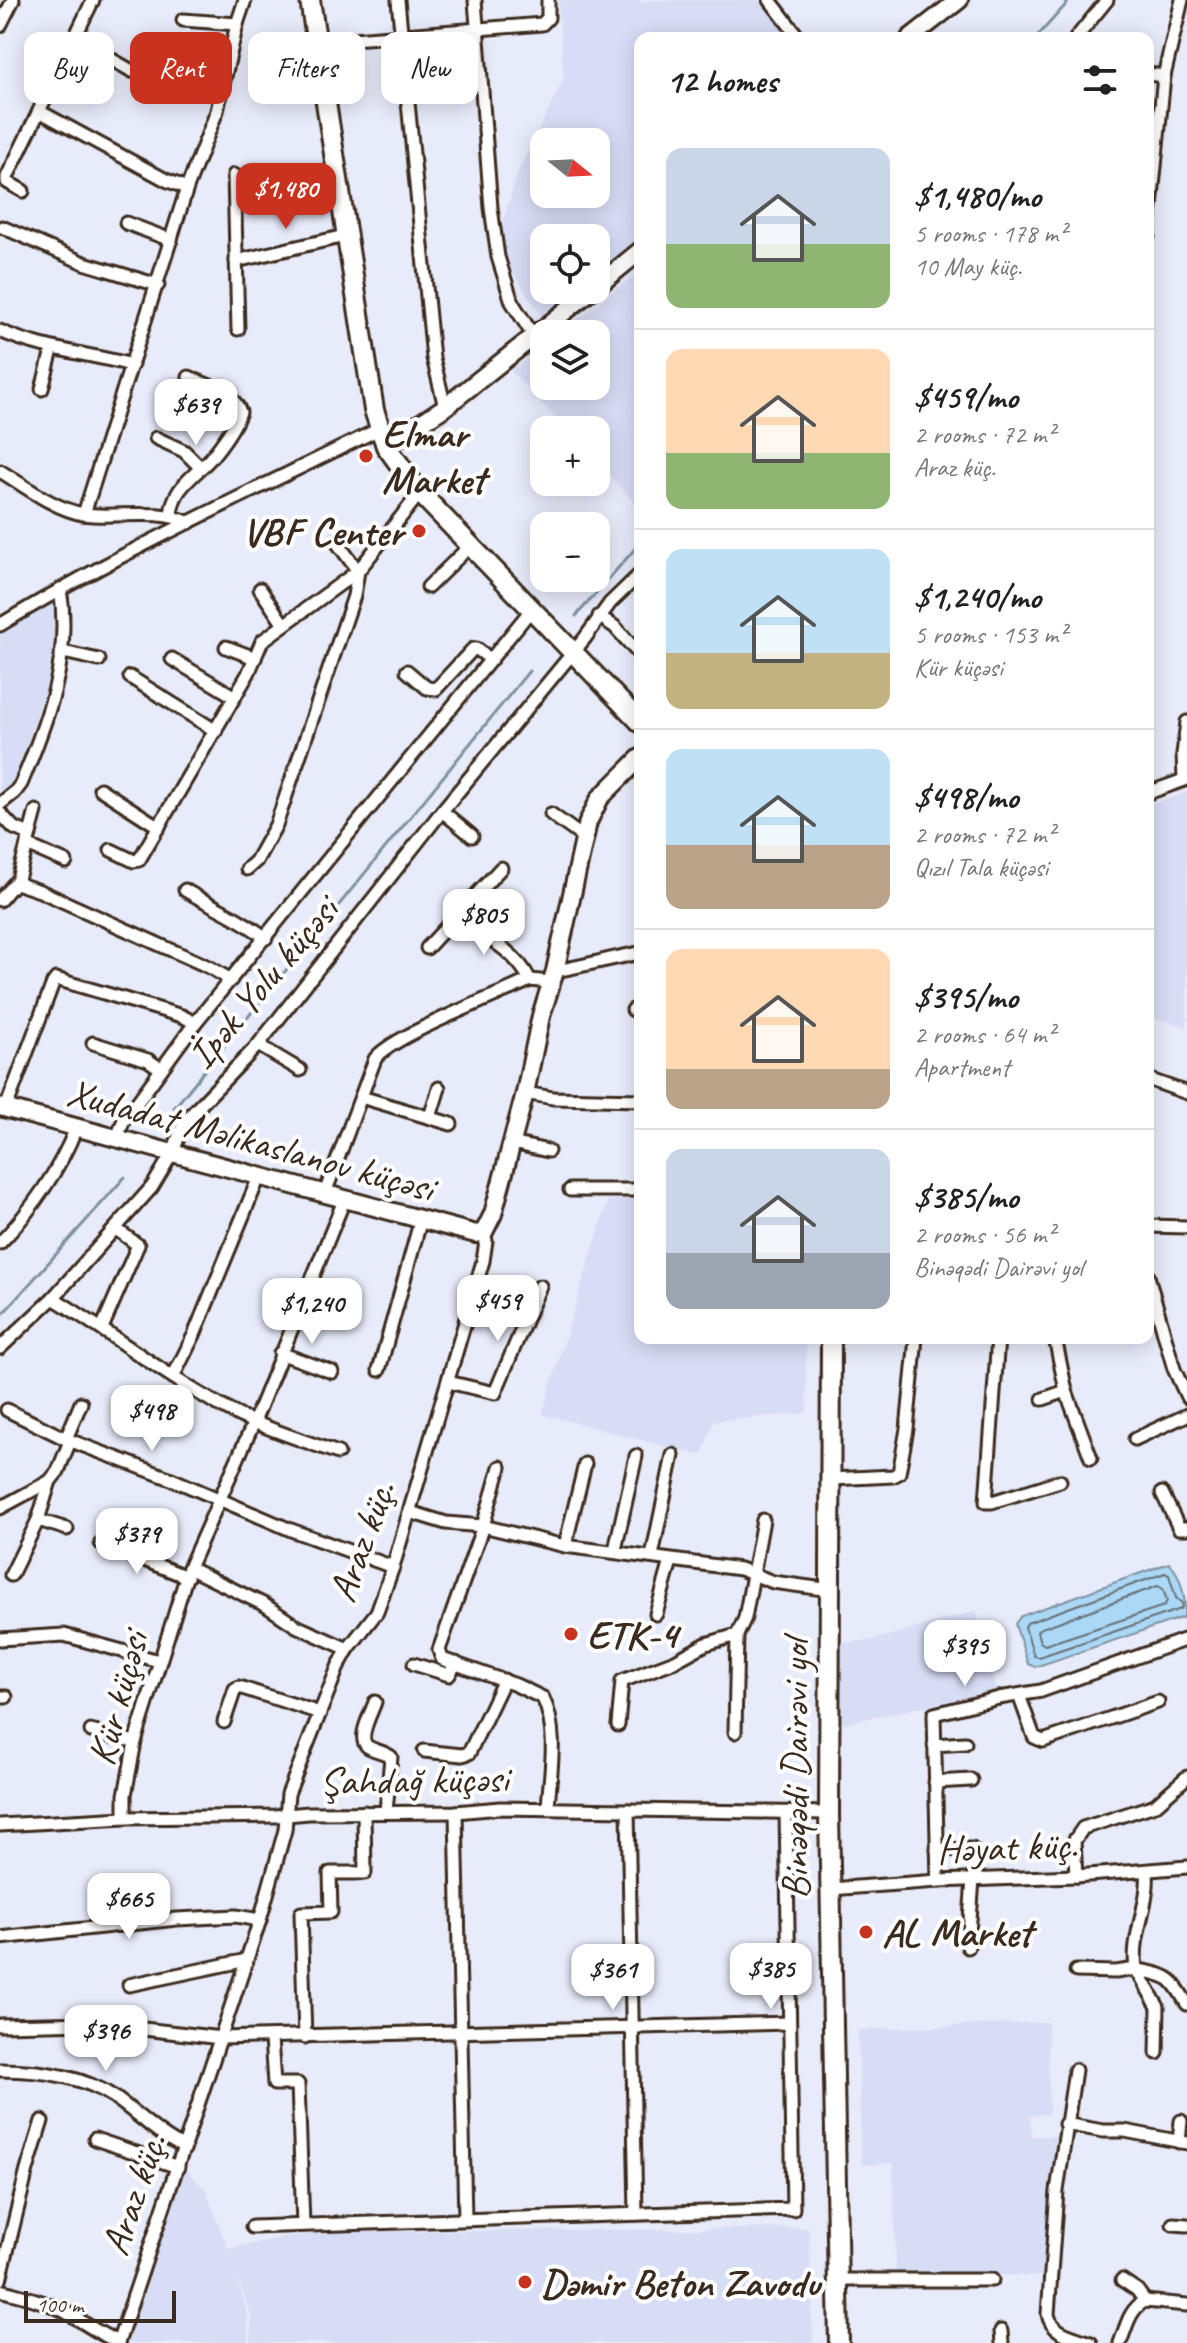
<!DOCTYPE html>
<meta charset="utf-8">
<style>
:root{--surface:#fff;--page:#f2f2f2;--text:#222;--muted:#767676;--line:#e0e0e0;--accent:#c8321e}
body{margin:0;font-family:Caveat,sans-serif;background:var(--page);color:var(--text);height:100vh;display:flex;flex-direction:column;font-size:30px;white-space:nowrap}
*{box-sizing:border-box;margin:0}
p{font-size:26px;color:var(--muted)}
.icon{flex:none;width:44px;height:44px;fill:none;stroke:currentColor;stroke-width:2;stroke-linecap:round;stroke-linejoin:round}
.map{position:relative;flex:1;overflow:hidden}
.sheet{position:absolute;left:634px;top:32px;width:520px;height:1312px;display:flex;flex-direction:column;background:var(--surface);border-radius:16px;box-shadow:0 4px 20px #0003}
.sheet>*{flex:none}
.banner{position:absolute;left:24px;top:32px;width:490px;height:72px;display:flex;gap:16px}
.needle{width:52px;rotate:108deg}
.controls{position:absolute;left:530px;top:128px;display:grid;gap:16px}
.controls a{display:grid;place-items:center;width:80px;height:80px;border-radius:16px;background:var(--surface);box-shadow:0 4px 20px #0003;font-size:40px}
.scale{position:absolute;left:24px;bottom:20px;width:152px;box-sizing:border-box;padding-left:8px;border:4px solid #3b2a1e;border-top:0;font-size:22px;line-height:28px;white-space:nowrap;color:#3b2a1e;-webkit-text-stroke:6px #fff;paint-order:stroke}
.price{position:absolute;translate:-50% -68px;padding:0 18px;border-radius:16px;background:#fff;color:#222;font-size:26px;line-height:52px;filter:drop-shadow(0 2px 4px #0008)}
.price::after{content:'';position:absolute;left:50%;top:48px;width:24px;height:18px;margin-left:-12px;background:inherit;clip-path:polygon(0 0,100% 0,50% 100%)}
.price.selected{background:var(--accent);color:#fff}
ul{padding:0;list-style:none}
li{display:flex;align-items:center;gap:24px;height:200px;padding:0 32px}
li+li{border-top:2px solid var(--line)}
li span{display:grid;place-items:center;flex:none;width:224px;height:160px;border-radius:16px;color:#555}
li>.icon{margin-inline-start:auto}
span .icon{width:96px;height:96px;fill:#fffc;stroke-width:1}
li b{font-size:34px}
h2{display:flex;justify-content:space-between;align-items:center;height:96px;padding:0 32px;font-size:34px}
.tag{padding:0 28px;border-radius:16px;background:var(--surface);box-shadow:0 4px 20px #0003;font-size:28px;line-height:72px}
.tag.selected{background:var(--accent);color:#fff}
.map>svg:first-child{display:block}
.built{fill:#d8ddf6;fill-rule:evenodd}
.water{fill:#aad8f6;stroke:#7e92a0;stroke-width:2}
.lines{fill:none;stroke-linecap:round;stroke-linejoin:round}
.shore{stroke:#677074;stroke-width:2}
.stream{stroke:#7e92a0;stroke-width:3}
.street-casing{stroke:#3b2a1e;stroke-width:17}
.secondary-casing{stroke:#3b2a1e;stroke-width:22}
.primary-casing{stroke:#3b2a1e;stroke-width:24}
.street{stroke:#fff;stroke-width:11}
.secondary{stroke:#fff;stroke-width:16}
.primary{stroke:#fff;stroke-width:18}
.poi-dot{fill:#c8321e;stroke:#fff;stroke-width:3}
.labels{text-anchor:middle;stroke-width:8;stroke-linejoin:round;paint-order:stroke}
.poi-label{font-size:40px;font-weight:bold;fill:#3b2a1e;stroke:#fff;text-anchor:start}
.street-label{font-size:40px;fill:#3b2a1e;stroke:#fff}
</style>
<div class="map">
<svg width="1187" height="2343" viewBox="0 0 1187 2343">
<rect width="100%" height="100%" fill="#e8ebfa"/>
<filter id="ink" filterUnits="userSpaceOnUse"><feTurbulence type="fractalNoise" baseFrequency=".0125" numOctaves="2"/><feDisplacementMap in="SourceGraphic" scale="16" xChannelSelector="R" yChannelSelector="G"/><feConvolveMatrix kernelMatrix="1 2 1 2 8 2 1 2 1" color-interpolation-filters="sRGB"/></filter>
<g filter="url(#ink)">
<g class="built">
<path d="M558,0H640L642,3L646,0H760L790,38H640V241L596,276V238H544V290H578L543,318L505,261L502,226L517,174L564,78ZM544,142H596V194H544Z"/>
<polygon points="640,271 640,501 637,505 596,461 596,430 567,430 511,371 544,346 544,386 596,386 596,334 559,334"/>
<polygon points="55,602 57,639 52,670 20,768 11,785 0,791 0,631"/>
<polygon points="1187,792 1187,1027 1148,1016 1148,806"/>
<polygon points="640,1199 640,1338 806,1338 807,1413 714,1421 702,1456 542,1414 608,1200"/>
<polygon points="976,1611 996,1691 842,1724 840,1643 873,1640"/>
<polygon points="1048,2022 1049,2114 1030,2116 1032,2136 1057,2136 1047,2276 896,2274 893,2163 861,2165 858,2030"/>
<polygon points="184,2167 206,2191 228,2249 284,2237 338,2232 809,2228 813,2343 251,2343 251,2315 236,2273 248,2316 248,2343 127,2343"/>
</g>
<path class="water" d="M1169,1563C1181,1574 1187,1601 1184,1617L1035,1667L1028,1664L1015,1624L1021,1616Z"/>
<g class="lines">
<g class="shore">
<polygon points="1165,1573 1169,1575 1176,1598 1183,1604 1181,1609 1039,1657 1034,1656 1025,1627 1027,1623"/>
<polygon points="1158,1586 1163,1589 1167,1601 1164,1606 1045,1645 1040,1642 1037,1632 1039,1629"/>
</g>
<g class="stream">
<polyline points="1036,38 1070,0"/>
<polyline points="576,616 640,543"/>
<polyline points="174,1108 529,671"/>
<polyline points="0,1317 125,1177"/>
</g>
<defs>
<g id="street">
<polyline points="398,0 433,358 445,407"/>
<polyline points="475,0 491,208 498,257 512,302 534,337"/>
<polyline points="770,0 799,38"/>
<polyline points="183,20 237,24"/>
<polyline points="0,26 13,0"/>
<polyline points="1076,38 1107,0"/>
<polyline points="75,39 132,71 221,96"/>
<polyline points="316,42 542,24 548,18 548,0"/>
<polyline points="1148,74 1164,76"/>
<polyline points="39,111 166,180 187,188"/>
<polyline points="234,175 238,329"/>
<polyline points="23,191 7,182 7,177 93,0"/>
<polyline points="126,223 171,240"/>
<polyline points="2,227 84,263 158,285"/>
<polyline points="1148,237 1164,76 1182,0"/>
<polyline points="236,261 345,236"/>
<path d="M0,331C43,350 87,353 132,365"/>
<polyline points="42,389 52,350"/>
<polyline points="156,438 184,451 200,467"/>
<path d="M0,471C25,486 54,509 83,514C117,519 157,507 189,523"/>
<polyline points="84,514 187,188 217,111 237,24 245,0"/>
<path d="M171,516C172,489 192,478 209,460C220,447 234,428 240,412C234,392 206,385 189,377"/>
<polyline points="428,587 470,546"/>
<polyline points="260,589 284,625"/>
<polyline points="599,616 615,627 640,655"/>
<path d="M0,625C121,551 252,492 379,429"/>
<polyline points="226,647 255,658"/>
<polyline points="63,652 99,660"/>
<polyline points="172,659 235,697"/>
<polyline points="407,671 427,688 436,689 473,649 477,649 490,659"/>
<polyline points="130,677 216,731"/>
<polyline points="1184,780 1183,754 1187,722"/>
<polyline points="100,789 159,827"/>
<polyline points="1148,793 1187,779"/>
<path d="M0,804L15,792L21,784C47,722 72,657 60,589"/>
<polyline points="442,811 472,836"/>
<polyline points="0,813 14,828 30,834"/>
<polyline points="551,814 584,838"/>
<polyline points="27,845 66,862"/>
<polyline points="111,850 134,861 139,860 248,674 262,641 358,571 336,541"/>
<polyline points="247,869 256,861 276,825 354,596 358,571 420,493"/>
<polyline points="16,883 40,891 209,967 231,980"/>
<path d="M185,890C213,907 241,918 266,938"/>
<polyline points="0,900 18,879 36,811"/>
<path d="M456,917C483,935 515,950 530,980"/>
<polyline points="427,948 501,868"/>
<path d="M555,971C584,966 611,958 640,953"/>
<polyline points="633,1010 640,1010"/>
<polyline points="93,1043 148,1060 161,1069"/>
<polyline points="258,1045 300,1070"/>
<polyline points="1148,1079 1187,1093"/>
<polyline points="525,1093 553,1098 640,1100"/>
<polyline points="361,1097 451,1124"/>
<polyline points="6,1108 53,983 56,979 182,1016 195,1023"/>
<polyline points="430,1117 439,1088"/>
<polyline points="117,1138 123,1122 195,1023 531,610"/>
<polyline points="512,1143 548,1151"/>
<polyline points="570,1190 640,1190"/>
<path d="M325,1193L375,1059C391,1036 499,995 530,980L550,982"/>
<polyline points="1148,1226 1187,1227"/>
<path d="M0,1243C31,1211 60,1169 76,1128"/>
<polyline points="1148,1276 1174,1369 1187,1397"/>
<path d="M53,1298C116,1336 174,1383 240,1416C272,1431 305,1441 338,1453"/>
<polyline points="102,1328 138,1245 116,1229"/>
<polyline points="998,1338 986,1502 992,1502 1060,1481"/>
<polyline points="1055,1338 1066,1391 1091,1458"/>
<polyline points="0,1348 53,1298 152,1187 173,1152 184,1122 258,1045 442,811 585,638 610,603 640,574"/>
<polyline points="280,1353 332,1372"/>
<polyline points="379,1370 421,1219"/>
<polyline points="174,1375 194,1335 259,1177"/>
<polyline points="448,1382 495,1393 540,1286"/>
<polyline points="1043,1399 1066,1391"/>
<polyline points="7,1410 66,1439 174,1480 291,1530 393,1567"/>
<polyline points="66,1439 81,1403"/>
<polyline points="1135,1439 1187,1415"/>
<path d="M500,1467L483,1526L439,1650L442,1659L516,1685L543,1698C559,1732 550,1772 548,1808"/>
<polyline points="832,1479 893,1476 899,1473 907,1429 916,1338"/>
<polyline points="1162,1493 1179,1528 1187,1528"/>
<polyline points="0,1508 50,1481 58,1471 70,1441"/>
<polyline points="410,1512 446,1523 483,1526 565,1546 740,1569 773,1582 831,1590"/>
<polyline points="38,1520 67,1529"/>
<polyline points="101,1543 187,1577"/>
<polyline points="565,1546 585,1464"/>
<polyline points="615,1550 636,1456"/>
<polyline points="652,1556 673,1455"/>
<polyline points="189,1568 265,1605 296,1626 348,1649"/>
<polyline points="11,1575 38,1520 50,1481"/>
<polyline points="656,1614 671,1561"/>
<polyline points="0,1639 64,1635 159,1661"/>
<polyline points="414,1664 449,1675 456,1663"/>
<polyline points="1019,1695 1034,1737 1043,1741 1158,1702"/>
<polyline points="0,1697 6,1697"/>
<path d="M375,1702C372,1712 357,1737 367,1746C373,1751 384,1751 391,1757L386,1811"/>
<polyline points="224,1722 235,1689 239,1687 320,1713"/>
<polyline points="618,1725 622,1681 675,1661 706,1644 737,1635 745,1618 763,1520"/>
<polyline points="91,1731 135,1742"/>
<polyline points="735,1732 737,1635"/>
<polyline points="934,1745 965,1743"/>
<polyline points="424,1751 462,1755 469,1753 504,1680"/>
<polyline points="935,1782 971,1780"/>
<polyline points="628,1810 636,2214"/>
<polyline points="456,1812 465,2219"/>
<polyline points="125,1818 125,1795 135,1742 189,1568 254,1422 345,1198"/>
<polyline points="0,1825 125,1818 275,1816 309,1813 456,1812 500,1808 829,1813"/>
<polyline points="937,1850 972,1849"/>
<path d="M1147,1871C1150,1905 1131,1935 1136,1969C1169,1977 1169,1973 1187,2004"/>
<polyline points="1076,1876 1074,1841 1083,1828 1155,1805 1187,1777"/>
<polyline points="938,1881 934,1714 999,1698 1041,1691 1187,1639"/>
<polyline points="830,1889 938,1881 1076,1876 1187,1867"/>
<polyline points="0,1938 177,1919 236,1916 260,1920"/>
<polyline points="968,1947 973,1879"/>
<polyline points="1076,1971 1116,1972 1136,1969 1158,2007 1157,2053"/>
<polyline points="129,1985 247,1960"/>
<polyline points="0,2025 92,2023 221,2038 789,2023"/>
<polyline points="305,2037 301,1913 331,1912 330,1873 365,1873 364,1812"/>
<polyline points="271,2038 274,2084 298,2084 303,2225"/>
<path d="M0,2070C38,2070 81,2075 114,2097C138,2114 158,2135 185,2148"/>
<path d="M1075,2070L1057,2191L1048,2314C1051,2334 1075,2337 1091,2343"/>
<polyline points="1065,2124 1103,2131 1125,2131 1187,2143"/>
<polyline points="95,2139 178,2167"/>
<polyline points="1179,2142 1181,2121"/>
<polyline points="1173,2224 1187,2225"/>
<polyline points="252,2227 793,2209 786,1813"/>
<polyline points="0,2280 27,2170 42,2121"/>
<polyline points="838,2280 992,2280"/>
<polyline points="1122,2280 1137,2290 1145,2301"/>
<path d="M0,2290C21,2296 42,2300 62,2310C81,2320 97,2333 118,2342"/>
<polyline points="1001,2331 1002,2343"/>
<polyline points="118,2343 260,1920 285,1830 288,1794 338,1667 348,1649 377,1612 393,1567 483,1261 486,1241 484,1232"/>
<path d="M1120,2343C1126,2328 1129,2309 1145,2301L1187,2305"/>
</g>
<g id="secondary">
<polyline points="910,38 959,0"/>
<polyline points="596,287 640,251"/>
<polyline points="386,446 445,407 592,290"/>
<polyline points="0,1107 476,1234 484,1232 493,1214 525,1093 541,1016 555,971 588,822 600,798 640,758"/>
</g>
<g id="primary">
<polyline points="310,0 374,410 386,446 420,493 640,722"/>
<polyline points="831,1338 829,1813 839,2343"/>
</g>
</defs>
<use href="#street" class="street-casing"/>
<use href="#secondary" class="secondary-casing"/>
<use href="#primary" class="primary-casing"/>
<use href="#street" class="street"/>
<use href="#secondary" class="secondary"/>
<use href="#primary" class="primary"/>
</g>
</g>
<g class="poi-dot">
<circle cx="366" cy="456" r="8"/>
<circle cx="419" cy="531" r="8"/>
<circle cx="571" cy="1634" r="8"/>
<circle cx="866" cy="1932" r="8"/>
<circle cx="525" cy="2282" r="8"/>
</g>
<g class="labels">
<g class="poi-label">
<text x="382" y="447">Elmar<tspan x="382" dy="46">Market</tspan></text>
<text x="403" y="545" text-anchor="end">VBF Center</text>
<text x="587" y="1648">ETK-4</text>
<text x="882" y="1946">AL Market</text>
<text x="541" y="2296">Dəmir Beton Zavodu</text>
</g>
<g class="street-label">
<text transform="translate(262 982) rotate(-50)" y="14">İpək Yolu küçəsi</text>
<text transform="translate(251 1139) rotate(15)" y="14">Xudadat Məlikaslanov küçəsi</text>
<text transform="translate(361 1541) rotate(-70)" y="14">Araz küç.</text>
<text transform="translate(117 1698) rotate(-75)" y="14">Kür küçəsi</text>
<text transform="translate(794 1769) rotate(-90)" y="14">Binəqədi Dairəvi yol</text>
<text transform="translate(414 1779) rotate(-1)" y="14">Şahdağ küçəsi</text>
<text transform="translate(1007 1846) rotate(-2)" y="14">Həyat küç.</text>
<text transform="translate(133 2194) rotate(-71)" y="14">Araz küç.</text>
</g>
</g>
</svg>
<div class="controls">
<a><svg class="needle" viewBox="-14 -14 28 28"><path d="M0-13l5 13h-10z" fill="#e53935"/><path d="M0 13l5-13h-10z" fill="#767676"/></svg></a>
<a><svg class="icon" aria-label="locate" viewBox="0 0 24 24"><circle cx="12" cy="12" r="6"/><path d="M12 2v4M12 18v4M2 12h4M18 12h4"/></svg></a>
<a><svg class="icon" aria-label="layers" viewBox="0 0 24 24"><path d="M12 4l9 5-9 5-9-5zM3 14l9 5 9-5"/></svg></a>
<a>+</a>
<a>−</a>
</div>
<div class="scale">100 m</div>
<b class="price selected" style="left:286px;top:231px">$1,480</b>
<b class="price" style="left:196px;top:447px">$639</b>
<b class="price" style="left:484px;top:957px">$805</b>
<b class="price" style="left:498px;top:1343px">$459</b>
<b class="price" style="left:312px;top:1346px">$1,240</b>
<b class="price" style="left:152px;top:1453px">$498</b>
<b class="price" style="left:137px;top:1576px">$379</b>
<b class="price" style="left:965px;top:1688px">$395</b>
<b class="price" style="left:129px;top:1941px">$665</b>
<b class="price" style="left:771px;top:2011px">$385</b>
<b class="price" style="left:613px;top:2012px">$361</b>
<b class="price" style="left:106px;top:2073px">$396</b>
<div class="banner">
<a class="tag">Buy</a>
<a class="tag selected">Rent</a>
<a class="tag">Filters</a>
<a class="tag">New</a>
</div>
<section class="sheet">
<h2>12 homes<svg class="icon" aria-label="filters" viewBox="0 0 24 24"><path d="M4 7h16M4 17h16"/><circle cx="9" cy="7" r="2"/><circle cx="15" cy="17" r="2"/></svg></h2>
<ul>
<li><span style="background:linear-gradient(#c9d6e8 60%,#8fb573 0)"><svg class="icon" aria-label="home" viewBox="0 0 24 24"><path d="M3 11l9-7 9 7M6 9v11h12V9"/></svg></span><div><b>$1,480/mo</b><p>5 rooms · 178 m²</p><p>10 May küç.</p></div></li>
<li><span style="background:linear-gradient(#ffd9b3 65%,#8fb573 0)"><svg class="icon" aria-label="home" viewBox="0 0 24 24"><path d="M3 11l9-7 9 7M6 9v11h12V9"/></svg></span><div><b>$459/mo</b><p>2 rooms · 72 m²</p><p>Araz küç.</p></div></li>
<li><span style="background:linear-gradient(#bfe0f5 65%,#c2b280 0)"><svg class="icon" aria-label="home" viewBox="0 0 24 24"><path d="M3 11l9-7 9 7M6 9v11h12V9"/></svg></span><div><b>$1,240/mo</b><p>5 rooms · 153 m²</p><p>Kür küçəsi</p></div></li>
<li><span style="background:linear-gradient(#bfe0f5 60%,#b9a48a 0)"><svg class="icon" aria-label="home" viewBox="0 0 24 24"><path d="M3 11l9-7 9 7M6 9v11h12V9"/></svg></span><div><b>$498/mo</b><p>2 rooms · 72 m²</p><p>Qızıl Tala küçəsi</p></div></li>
<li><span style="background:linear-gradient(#ffd9b3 75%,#b9a48a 0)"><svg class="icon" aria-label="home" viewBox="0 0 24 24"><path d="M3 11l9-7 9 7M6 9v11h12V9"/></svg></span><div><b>$395/mo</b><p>2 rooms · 64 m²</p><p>Apartment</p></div></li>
<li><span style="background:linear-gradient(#c9d6e8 65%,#9aa5b1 0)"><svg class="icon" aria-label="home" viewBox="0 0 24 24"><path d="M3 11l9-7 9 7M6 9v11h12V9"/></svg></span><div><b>$385/mo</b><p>2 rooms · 56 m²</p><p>Binəqədi Dairəvi yol</p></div></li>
</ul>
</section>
</div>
